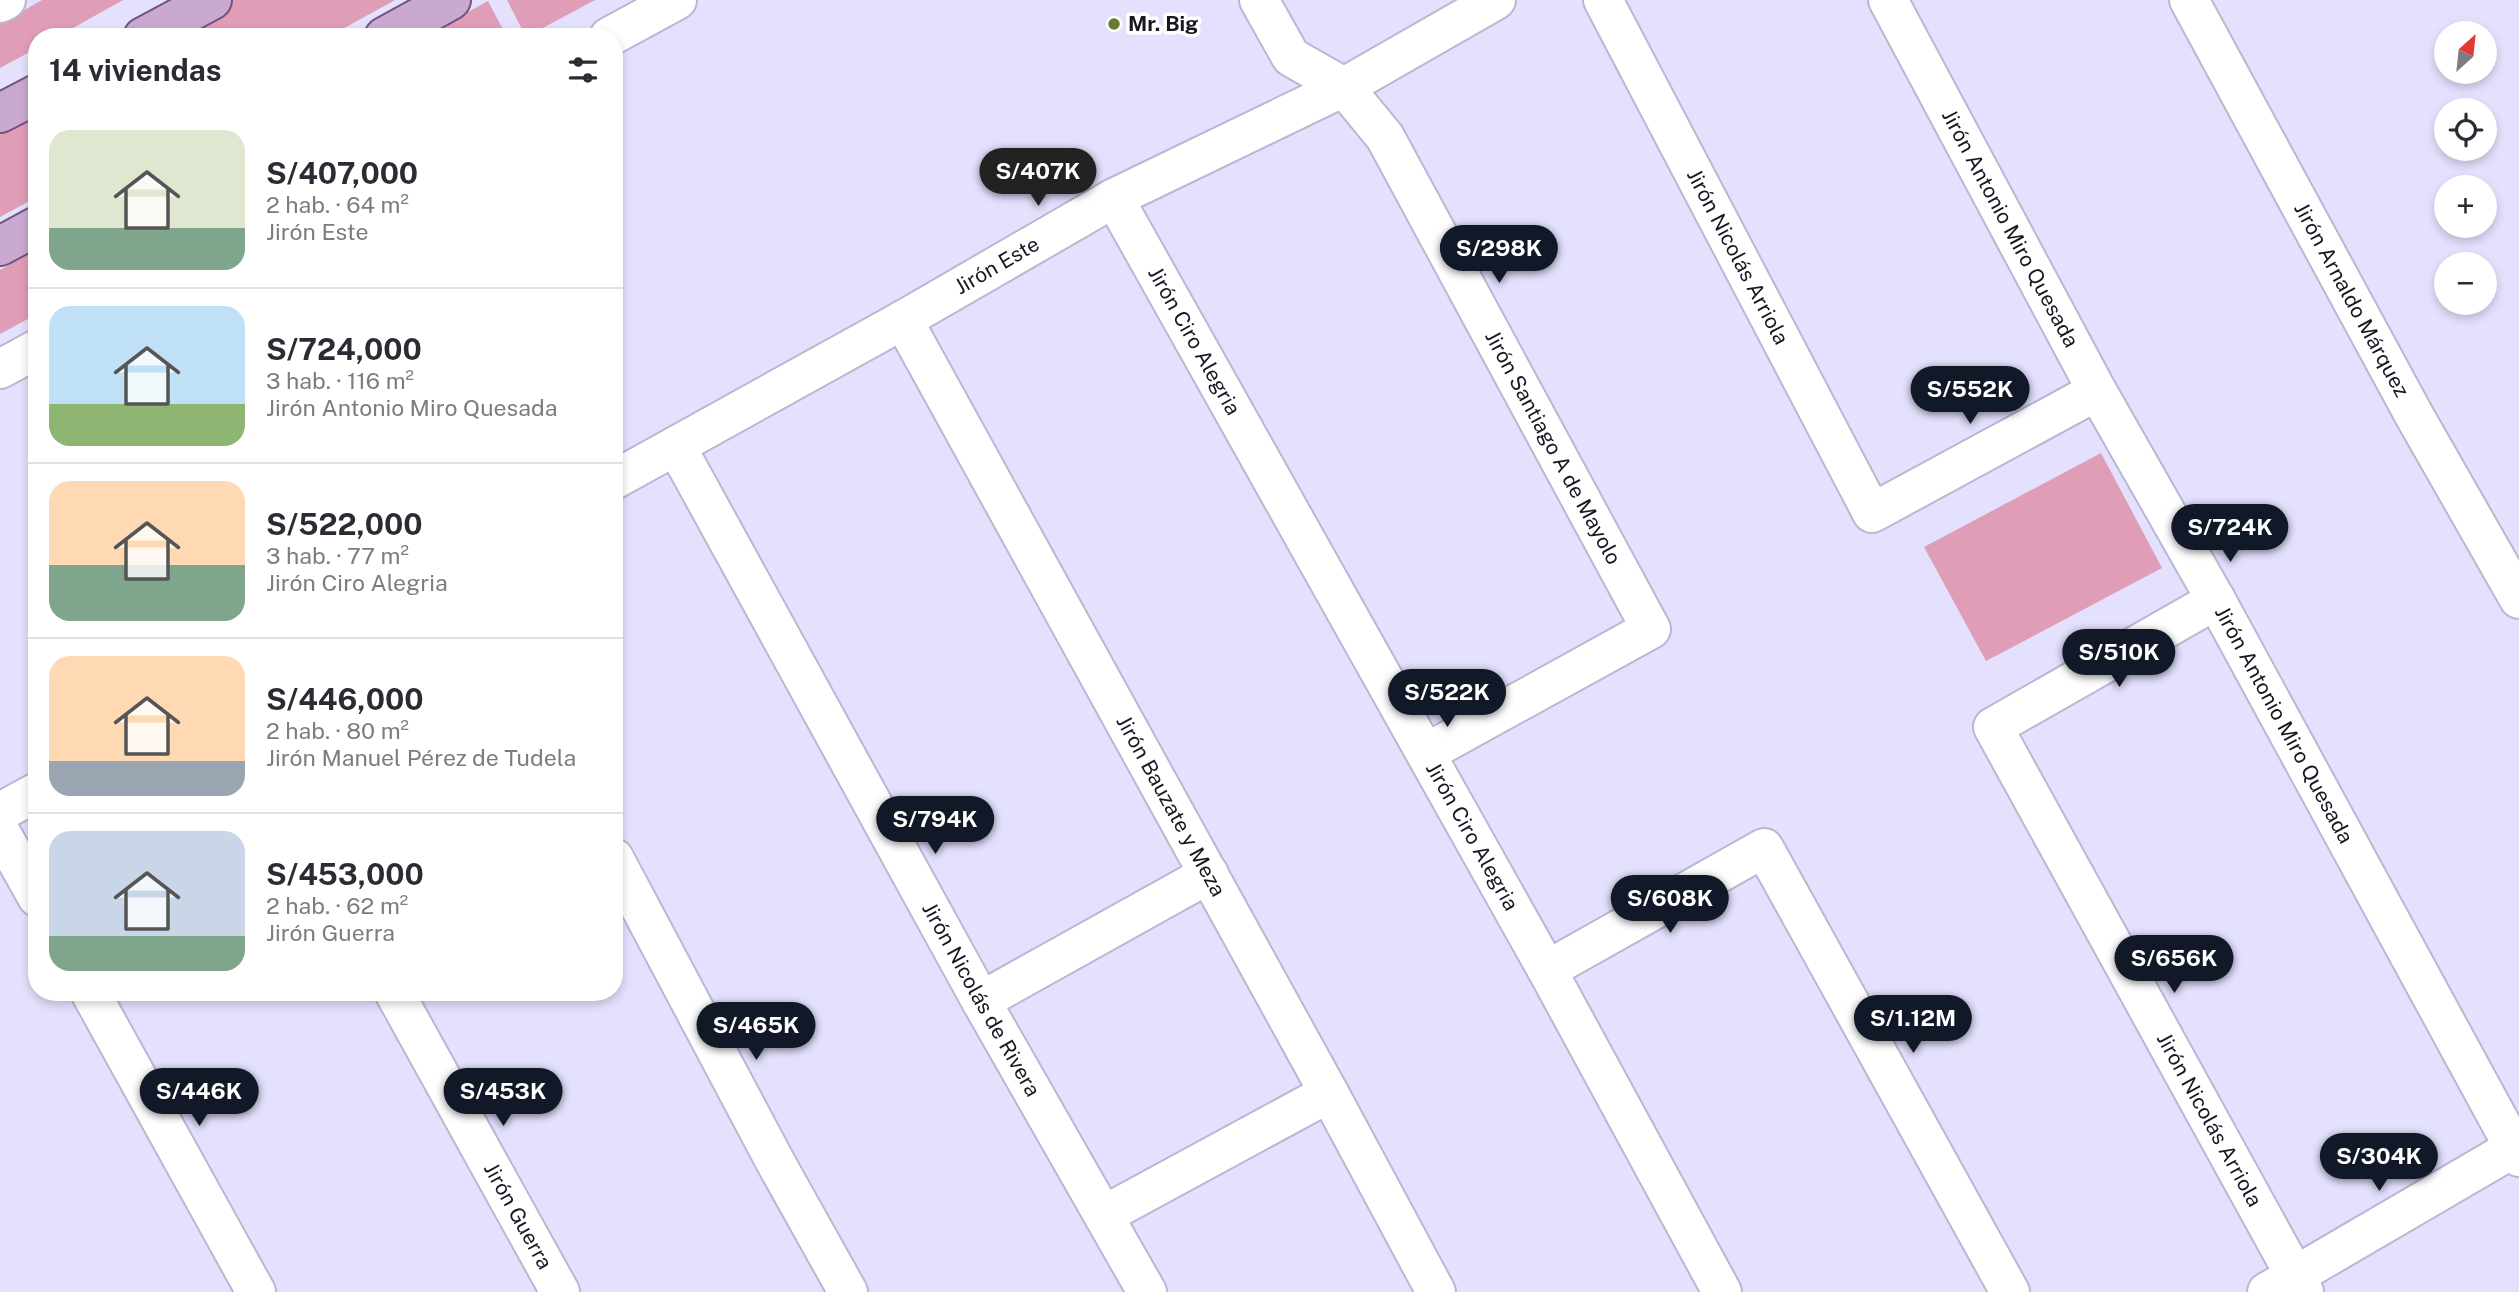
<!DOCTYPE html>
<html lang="es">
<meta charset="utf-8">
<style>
:root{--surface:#fff;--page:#f7f7f7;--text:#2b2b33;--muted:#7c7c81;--line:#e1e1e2;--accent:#111827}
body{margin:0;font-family:"Public Sans",sans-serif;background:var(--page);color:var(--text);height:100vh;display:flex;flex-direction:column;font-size:26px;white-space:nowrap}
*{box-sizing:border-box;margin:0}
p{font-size:23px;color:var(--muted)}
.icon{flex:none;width:38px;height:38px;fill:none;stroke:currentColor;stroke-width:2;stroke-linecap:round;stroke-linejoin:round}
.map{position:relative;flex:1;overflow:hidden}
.sheet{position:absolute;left:28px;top:28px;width:595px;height:973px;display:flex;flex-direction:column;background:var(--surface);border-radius:28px;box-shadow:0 4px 10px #0003}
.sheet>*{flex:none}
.needle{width:46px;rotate:27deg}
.buttons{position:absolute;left:2434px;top:21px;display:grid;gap:14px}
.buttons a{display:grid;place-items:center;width:63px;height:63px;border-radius:50%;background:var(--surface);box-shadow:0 4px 10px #0003;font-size:35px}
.price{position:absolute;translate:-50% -60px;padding:0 16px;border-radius:24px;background:var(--accent);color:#fff;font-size:23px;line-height:46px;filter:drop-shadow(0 2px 4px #0008)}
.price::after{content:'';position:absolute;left:50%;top:42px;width:21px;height:16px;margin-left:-10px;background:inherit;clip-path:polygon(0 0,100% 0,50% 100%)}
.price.current{background:#222;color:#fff}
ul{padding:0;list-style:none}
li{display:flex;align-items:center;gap:21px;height:175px;padding:0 21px}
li+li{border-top:2px solid var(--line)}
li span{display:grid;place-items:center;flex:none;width:196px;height:140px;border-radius:21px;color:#555}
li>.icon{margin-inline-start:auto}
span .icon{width:84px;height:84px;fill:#fffc;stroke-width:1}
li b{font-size:30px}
h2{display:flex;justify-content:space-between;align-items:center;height:84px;padding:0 21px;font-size:30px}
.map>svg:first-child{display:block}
.green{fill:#e09db8}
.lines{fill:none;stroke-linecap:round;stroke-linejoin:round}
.street-casing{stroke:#b9b7d2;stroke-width:42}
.secondary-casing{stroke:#b9b7d2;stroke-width:42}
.primary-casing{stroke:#755180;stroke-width:42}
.street{stroke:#fff;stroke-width:38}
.secondary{stroke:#fff;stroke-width:38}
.primary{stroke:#caa9d1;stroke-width:38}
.poi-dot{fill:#657b2d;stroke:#fff;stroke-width:2.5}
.labels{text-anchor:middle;stroke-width:7;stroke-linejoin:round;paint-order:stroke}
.poi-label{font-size:21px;font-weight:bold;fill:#191822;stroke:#fff;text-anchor:start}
.street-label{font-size:21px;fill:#191822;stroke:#fff}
</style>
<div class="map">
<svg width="2519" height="1292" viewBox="0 0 2519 1292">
<rect width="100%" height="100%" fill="#e3e1fd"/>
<g class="green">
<polygon points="42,0 123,0 57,37 37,37 37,48 0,68 0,24"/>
<polygon points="226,0 395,0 328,37 159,37"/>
<polygon points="507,0 595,0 526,37"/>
<polygon points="488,1 507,37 423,37"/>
<polygon points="37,103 37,197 0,217 0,123"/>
<polygon points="37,249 37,314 0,334 0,270"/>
<polygon points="2101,453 2162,568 1986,661 1924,547"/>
</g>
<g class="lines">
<defs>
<g id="street">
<path id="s1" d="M1259,0L1291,57L1344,87L1385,137L1651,629L1426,753"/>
<path id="s2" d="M1603,0L1872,513L2097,391"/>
<path id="s3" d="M1888,0L2097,391L2216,600L2519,1157"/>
<path id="s4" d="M2189,0L2414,415L2519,599"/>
<path id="s5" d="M1114,198L1547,970L1722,1292"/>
<path id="s6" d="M903,320L1329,1093L1436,1292"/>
<path id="s7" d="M676,446L981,1001L1147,1292"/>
<path id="s8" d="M614,480L903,320L1114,198L1344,87L1496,0"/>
<path id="s9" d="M2216,600L1993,727L2304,1292"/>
<polyline points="0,812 37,792"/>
<polyline points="0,831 37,897"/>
<polyline points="614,858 777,1165 848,1292"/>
<polyline points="1547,970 1764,848 2010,1292"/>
<polyline points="90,992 256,1292"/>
<path id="s10" d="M394,992L560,1292"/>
<polyline points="981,1001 1209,874"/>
<polyline points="1104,1215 1329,1093"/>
</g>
<g id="secondary">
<polyline points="0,3 6,0"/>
<polyline points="609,37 677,0"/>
<polyline points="0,369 37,349"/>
<polyline points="2267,1292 2519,1145"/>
</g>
<g id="primary">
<polyline points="143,37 212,0"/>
<polyline points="384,37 451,0"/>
<polyline points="0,113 37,94"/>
<polyline points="0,246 37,226"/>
</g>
</defs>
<use href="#street" class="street-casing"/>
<use href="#secondary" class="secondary-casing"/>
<use href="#primary" class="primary-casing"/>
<use href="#street" class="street"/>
<use href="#secondary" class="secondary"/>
<use href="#primary" class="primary"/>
</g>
<circle class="poi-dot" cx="1114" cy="24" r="7"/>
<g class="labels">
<g class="poi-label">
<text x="1128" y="31">Mr. Big</text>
</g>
<g class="street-label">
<text dy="7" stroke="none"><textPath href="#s3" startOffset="259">Jirón Antonio Miro Quesada</textPath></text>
<text dy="7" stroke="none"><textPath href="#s2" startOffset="290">Jirón Nicolás Arriola</textPath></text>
<text dy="7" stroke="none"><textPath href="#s8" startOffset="439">Jirón Este</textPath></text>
<text dy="7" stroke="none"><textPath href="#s4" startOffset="341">Jirón Arnaldo Márquez</textPath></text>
<text dy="7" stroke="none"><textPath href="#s5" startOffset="164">Jirón Ciro Alegria</textPath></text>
<text dy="7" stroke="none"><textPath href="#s1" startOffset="544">Jirón Santiago A de Mayolo</textPath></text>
<text dy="7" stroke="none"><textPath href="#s3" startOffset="826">Jirón Antonio Miro Quesada</textPath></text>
<text dy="7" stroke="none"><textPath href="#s6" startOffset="555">Jirón Bauzate y Meza</textPath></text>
<text dy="7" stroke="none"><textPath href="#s5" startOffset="732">Jirón Ciro Alegria</textPath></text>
<text dy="7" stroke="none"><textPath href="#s7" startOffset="632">Jirón Nicolás de Rivera</textPath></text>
<text dy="7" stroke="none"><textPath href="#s9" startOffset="705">Jirón Nicolás Arriola</textPath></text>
<text dy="7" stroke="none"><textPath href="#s10" startOffset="256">Jirón Guerra</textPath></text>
</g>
</g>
</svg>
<div class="buttons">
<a><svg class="needle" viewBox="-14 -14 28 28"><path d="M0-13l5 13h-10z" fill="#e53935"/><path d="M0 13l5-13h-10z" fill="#7c7c81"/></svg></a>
<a><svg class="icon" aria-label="locate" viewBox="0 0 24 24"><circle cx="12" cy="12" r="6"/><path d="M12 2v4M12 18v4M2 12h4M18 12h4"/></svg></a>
<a>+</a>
<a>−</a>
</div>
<b class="price current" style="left:1038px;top:208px">S/407K</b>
<b class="price" style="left:1499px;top:285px">S/298K</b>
<b class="price" style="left:1970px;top:426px">S/552K</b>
<b class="price" style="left:2230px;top:564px">S/724K</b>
<b class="price" style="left:2119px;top:689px">S/510K</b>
<b class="price" style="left:1447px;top:729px">S/522K</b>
<b class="price" style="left:935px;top:856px">S/794K</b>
<b class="price" style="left:1670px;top:935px">S/608K</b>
<b class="price" style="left:2174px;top:995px">S/656K</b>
<b class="price" style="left:1913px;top:1055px">S/1.12M</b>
<b class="price" style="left:756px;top:1062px">S/465K</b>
<b class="price" style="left:199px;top:1128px">S/446K</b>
<b class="price" style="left:503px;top:1128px">S/453K</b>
<b class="price" style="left:2379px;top:1193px">S/304K</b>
<section class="sheet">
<h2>14 viviendas<svg class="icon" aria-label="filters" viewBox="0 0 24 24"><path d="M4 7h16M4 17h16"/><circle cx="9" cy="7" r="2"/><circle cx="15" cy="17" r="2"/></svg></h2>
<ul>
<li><span style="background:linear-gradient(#dfe7d0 70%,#7fa58c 0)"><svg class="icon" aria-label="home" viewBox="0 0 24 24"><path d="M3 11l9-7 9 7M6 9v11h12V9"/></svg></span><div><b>S/407,000</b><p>2 hab. · 64 m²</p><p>Jirón Este</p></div></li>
<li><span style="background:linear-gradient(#bfe0f5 70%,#8fb573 0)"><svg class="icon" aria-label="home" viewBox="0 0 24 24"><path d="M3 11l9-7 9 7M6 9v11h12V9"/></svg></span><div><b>S/724,000</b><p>3 hab. · 116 m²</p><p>Jirón Antonio Miro Quesada</p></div></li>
<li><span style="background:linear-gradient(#ffd9b3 60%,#7fa58c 0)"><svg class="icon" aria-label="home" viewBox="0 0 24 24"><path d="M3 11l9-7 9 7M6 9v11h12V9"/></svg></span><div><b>S/522,000</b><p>3 hab. · 77 m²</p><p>Jirón Ciro Alegria</p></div></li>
<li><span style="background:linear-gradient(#ffd9b3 75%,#9aa5b1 0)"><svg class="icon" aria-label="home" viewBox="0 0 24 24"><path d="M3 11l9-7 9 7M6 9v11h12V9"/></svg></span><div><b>S/446,000</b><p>2 hab. · 80 m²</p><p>Jirón Manuel Pérez de Tudela</p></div></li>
<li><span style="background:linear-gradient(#c9d6e8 75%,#7fa58c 0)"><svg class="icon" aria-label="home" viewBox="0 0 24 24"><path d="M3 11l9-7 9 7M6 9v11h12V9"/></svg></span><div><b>S/453,000</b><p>2 hab. · 62 m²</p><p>Jirón Guerra</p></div></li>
</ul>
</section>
</div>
